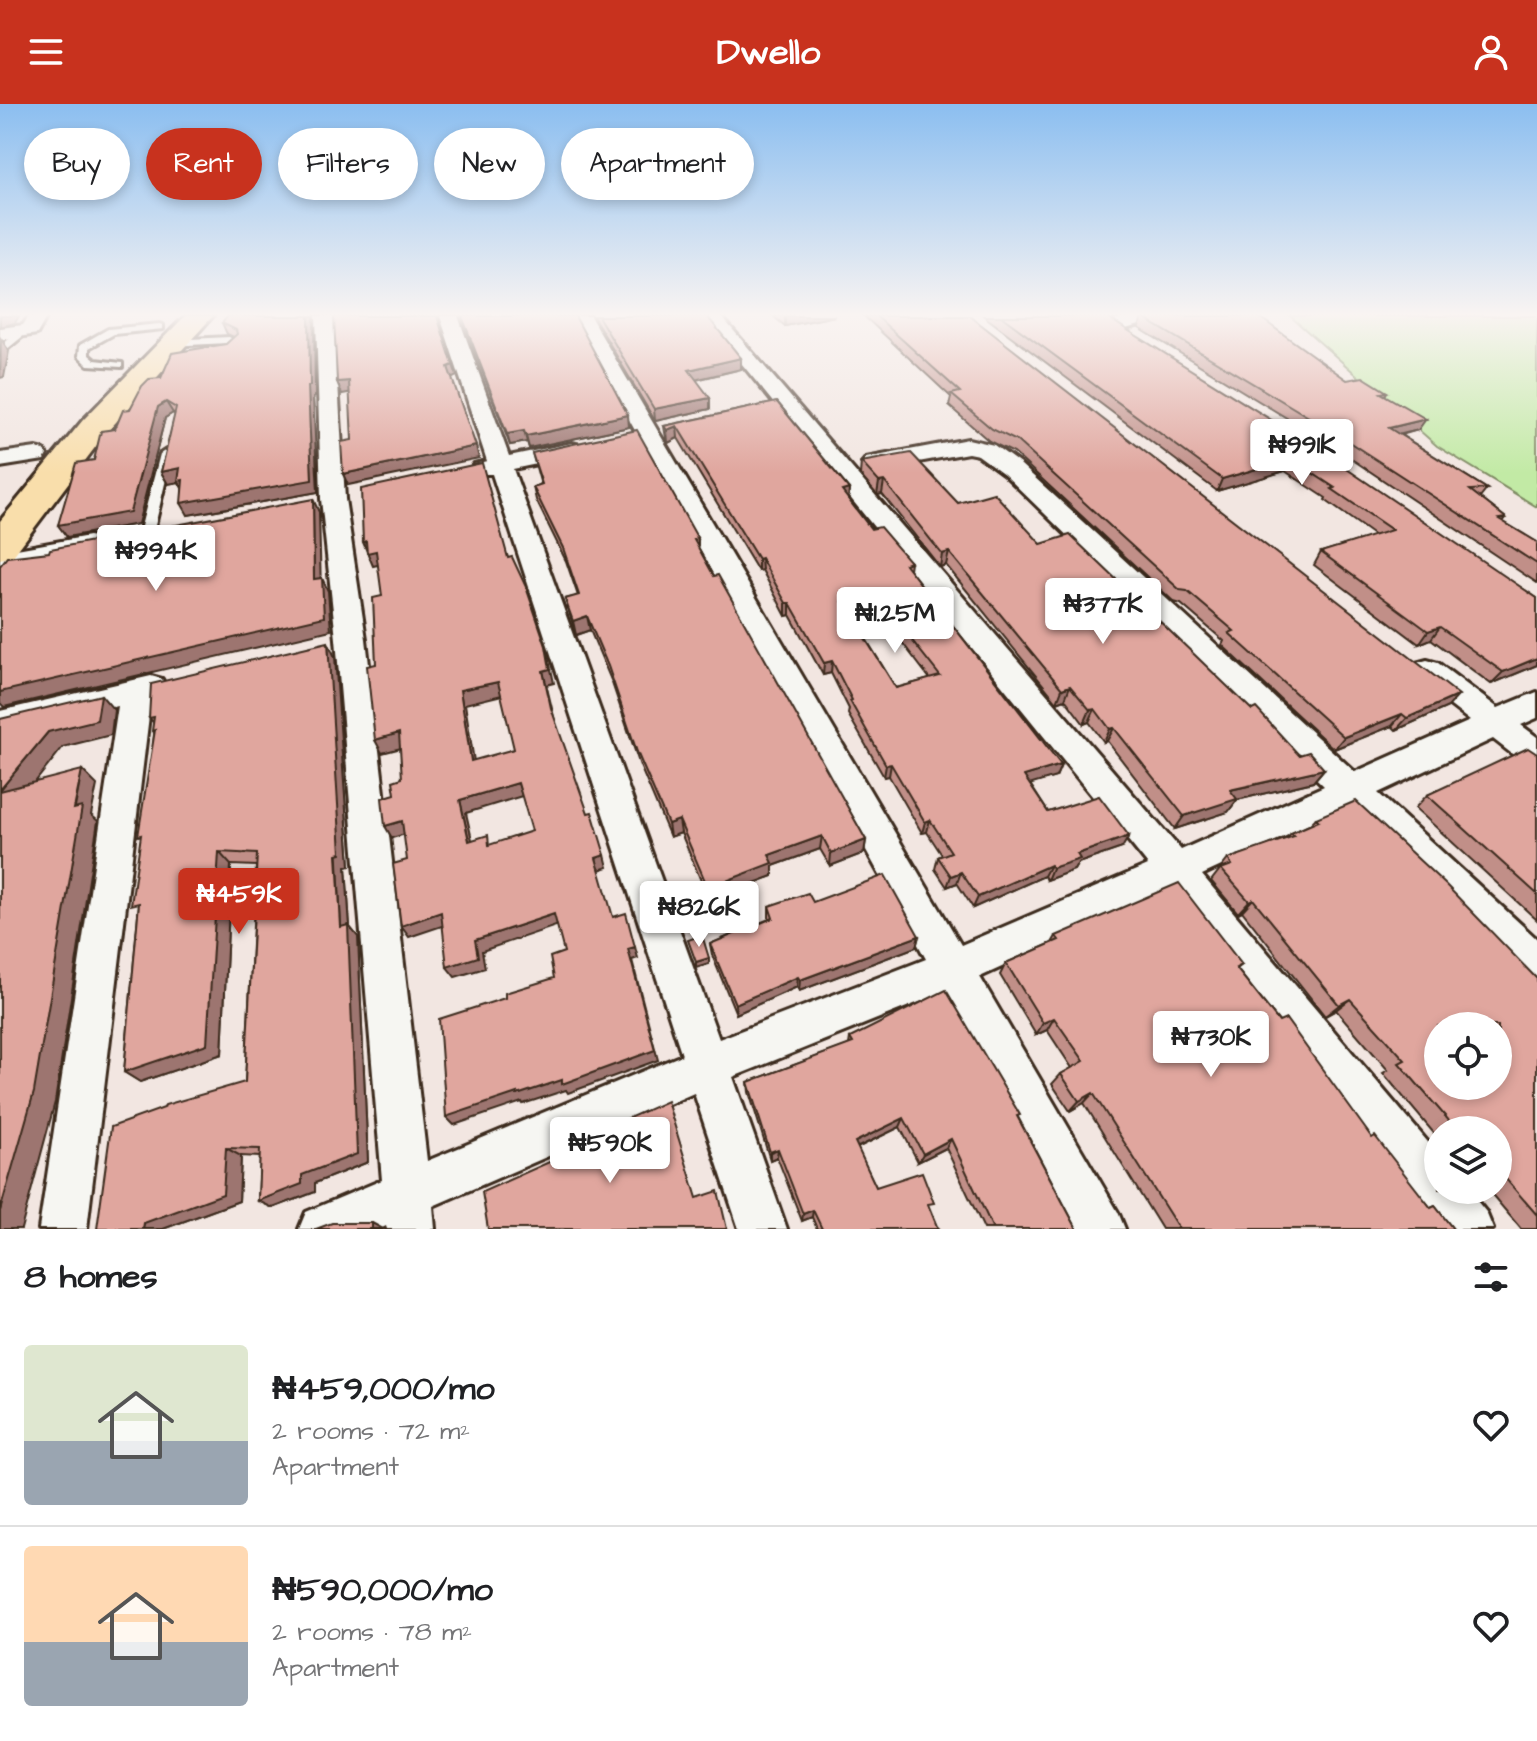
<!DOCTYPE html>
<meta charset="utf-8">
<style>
:root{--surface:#fff;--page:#f6f6f6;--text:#202124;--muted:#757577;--line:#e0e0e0;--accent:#c8321e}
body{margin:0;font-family:"Architects Daughter",sans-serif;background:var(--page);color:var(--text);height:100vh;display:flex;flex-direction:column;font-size:30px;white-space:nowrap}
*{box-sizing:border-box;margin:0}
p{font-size:26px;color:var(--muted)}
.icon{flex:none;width:44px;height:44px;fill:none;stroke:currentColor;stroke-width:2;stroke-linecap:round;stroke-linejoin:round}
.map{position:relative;height:1125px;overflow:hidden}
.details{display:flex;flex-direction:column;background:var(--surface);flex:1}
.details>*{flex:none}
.banner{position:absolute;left:24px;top:24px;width:800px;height:72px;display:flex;gap:16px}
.fabs{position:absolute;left:1424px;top:908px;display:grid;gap:16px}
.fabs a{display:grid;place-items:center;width:88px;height:88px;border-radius:50%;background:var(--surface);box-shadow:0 4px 12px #0003;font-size:40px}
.price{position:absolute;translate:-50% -68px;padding:0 18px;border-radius:8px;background:#fff;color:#222;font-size:26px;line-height:52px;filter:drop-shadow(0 2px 4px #0008)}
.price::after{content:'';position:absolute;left:50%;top:48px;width:24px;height:18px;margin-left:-12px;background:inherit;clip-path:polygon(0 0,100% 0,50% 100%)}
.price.on{background:var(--accent);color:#fff}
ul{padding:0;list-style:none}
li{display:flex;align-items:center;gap:24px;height:200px;padding:0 24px}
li+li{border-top:2px solid var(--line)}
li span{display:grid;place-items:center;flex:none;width:224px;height:160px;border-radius:8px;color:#555}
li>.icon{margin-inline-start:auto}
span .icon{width:96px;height:96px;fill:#fffc;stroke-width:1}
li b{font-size:34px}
h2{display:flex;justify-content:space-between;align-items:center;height:96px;padding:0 24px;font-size:34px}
.chip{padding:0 28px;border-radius:36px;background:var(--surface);box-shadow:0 4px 12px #0003;font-size:28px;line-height:72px}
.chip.on{background:var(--accent);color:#fff}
header{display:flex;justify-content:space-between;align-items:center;height:104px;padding:0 24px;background:var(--accent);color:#fff;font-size:36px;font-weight:700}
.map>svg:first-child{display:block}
.green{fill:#c2eaa5;stroke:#7e8a62;stroke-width:2}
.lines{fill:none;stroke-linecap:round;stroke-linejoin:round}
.lane-casing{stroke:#3b2a1e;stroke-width:6}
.street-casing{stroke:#3b2a1e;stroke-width:6}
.primary-casing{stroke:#3b2a1e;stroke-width:6}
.lane{fill:#f6f6f2;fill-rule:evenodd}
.street{fill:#f6f6f2;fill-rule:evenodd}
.primary{fill:#f9deab;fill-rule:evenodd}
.wall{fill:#c18f88;stroke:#3b2a1e;stroke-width:2;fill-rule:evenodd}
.shaded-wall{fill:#9d746f;stroke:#3b2a1e;stroke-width:2}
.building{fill:#e0a69e;stroke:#3b2a1e;stroke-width:2;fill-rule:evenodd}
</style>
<header><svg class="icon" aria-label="menu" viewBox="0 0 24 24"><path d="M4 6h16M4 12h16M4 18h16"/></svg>Dwello<svg class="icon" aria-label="person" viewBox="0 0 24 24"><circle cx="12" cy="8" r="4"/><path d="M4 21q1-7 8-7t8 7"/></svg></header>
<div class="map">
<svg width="1537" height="1125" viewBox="0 0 1537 1125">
<rect width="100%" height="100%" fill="#f2e6e1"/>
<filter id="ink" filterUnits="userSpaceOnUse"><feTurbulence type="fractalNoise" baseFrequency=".0125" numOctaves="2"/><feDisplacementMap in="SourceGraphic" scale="16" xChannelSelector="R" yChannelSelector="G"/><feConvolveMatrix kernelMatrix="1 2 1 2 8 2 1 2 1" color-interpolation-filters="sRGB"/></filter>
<g filter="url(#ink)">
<polygon class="green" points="1290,212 1537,212 1537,403 1437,342"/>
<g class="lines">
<defs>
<g id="lane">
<polygon points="159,220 163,221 163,225 114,230 89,244 89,251 95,256 122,259 122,263 88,261 79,252 80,241 108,225"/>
<polygon points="19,226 28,228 0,251 0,243"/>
<polygon points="229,233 240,239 222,250 217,247 227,239 170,242 165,239 170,236"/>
<polygon points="166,346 172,350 153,430 146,434 139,430 160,350"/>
</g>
<g id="street">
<polygon points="29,212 47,212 37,230 0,236 0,224 23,221"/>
<polygon points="316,212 334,212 345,395 366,535 427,1057 682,951 492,370 474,370 470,365 474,360 487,357 440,212 458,212 509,352 572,339 580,341 583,346 580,351 513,365 719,935 926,855 572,212 590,212 961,841 1148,761 703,212 721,212 1181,746 1324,682 1004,370 978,351 968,349 874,366 866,364 862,359 866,354 968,335 994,341 1020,360 1355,668 1470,617 1416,575 1412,567 1416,559 1427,556 1438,559 1498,604 1537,588 1537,614 1521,621 1537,633 1537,664 1525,660 1493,635 1378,689 1537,835 1537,882 1523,876 1346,704 1202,771 1438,1050 1438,1086 1468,1086 1486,1108 1493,1125 1438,1125 1169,787 980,873 1118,1108 1125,1125 1074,1125 944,888 733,973 787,1125 739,1125 694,989 433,1102 435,1125 387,1125 386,1122 380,1125 299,1125 306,1108 382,1076 336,535 321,395"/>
<polygon points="1132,212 1160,212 1157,216 1115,228 1106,222 1108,218"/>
<polygon points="36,344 44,346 47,351 44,356 0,363 0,349"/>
<polygon points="89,432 98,434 102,440 98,446 0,466 0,448"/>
<polygon points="151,572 162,575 166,583 162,591 151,595 87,1125 39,1125 118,602 0,631 0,607"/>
</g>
<polygon id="primary" points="185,212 213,212 106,329 13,452 0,455 0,417 83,316"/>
</defs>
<use href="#lane" class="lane-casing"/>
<use href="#street" class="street-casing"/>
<use href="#primary" class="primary-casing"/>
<use href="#lane" class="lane"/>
<use href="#street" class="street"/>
<use href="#primary" class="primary"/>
</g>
<g class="wall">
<polygon points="313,212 315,293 313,294 318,388 188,411 182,384 179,378 168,380 161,368 175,311 173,309 165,314 138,420 67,433 58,421 94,356 115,325 130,305 161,274 226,240 234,233 227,230 222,219"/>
<polygon points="461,212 575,212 629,323 529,344 527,338 510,341"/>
<polygon points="593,212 707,212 741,265 696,276 710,305 655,317"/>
<polygon points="773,212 835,212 785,222"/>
<polygon points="864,212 970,212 1448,603 1396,626 1392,622 1334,645 1222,541 1224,537 1181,500 1174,498 1014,349 989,337 949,302 951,293"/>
<polygon points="984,212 1105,212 1537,494 1537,561 1491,580 1431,535 1419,540 1314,461 1321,448 1375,432 1325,396 1326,394 1285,367 1217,387"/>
<polygon points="1142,213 1387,288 1385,292 1418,326 1401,331 1487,385 1480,394 1506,414 1503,418 1537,438 1537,479 1326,338 1139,224"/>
<path d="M777,298L849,385L848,395L871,425L910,458L909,465L1061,661L1056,673L1030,680L1048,708L1122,744L1078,759L1074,766L1047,776L1044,772L973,804L957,779L947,783L935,765L938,753L942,751L927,728L922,729L889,672L884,673L848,610L849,605L831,569L823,571L790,511L786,512L762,466L758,467L678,334L668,339L666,334L664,322ZM878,498L899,528L898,533L930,575L896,584L849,507Z"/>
<polygon points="532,349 698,435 698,444 866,736 864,749 830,762 820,745 773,762 773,772 709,796 681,729 670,733 640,662 611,576 590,526 576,531 565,495 578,492 566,457 536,396 533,383 541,381"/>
<polygon points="861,358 958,399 1041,440 1299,651 1324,665 1313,678 1237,696 1228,708 1175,725 1107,637 1104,638 1089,618 1084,620 1065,595 1057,598 946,461 940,463 882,390 877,391 860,371"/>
<polygon points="335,553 350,762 346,763 350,823 358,833 368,1058 315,1079 315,1088 273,1104 258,1097 260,1053 241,1052 239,1097 163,1125 97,1125 245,978 256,762 231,761 222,950 140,978 124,968 154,630 153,618 149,614"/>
<polygon points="1537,650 1537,816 1415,704 1427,691"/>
<polygon points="1316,714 1537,875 1537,1125 1521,1125 1488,1086 1498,1086 1498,1026 1438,1026 1438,1034 1383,969 1388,966 1336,906 1325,912 1242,807 1238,809 1211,777 1228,755 1285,736 1291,729 1309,721"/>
<polygon points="813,798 919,832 916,843 799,887 797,883 736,910 712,851 710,840 769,815 769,802"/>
<polygon points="1056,832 1242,861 1237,865 1372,1034 1431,1104 1435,1102 1453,1125 1162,1125 1084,999 1070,1007 1052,980 1061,970 1072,964 1047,926 1036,931 1000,871 1006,859 1052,839"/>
<polygon points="850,934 1018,1013 1077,1125 984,1125 946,1044 918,1058 900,1023 857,1044 876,1083 929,1105 938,1125 817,1125 812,1113 802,1117 777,1053 770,1056 749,988 748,978 849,941"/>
</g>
<g class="shaded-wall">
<polygon points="0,212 19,212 15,219 0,223"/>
<polygon points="309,212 314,212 315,293 313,294 318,388 188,411 181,399 308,282"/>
<polygon points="785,212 835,212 785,222"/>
<polygon points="1,235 9,247 4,273 0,274"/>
<polygon points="741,254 741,265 690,277 689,266"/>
<polygon points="453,261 457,272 451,275 448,263"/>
<polygon points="349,277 353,288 342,290 337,278"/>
<polygon points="710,294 710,305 655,317 654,305"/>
<polygon points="166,298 173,309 165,314 138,420 67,433 58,421 158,303"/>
<polygon points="628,311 629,323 529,344 526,332"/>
<polygon points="1426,315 1418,326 1382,335 1389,324"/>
<polygon points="677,322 678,334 668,339 667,326"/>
<polygon points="524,327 527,338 510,341 507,330"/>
<polygon points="476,342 479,354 348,381 343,370"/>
<polygon points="1291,355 1285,367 1217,387 1222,375"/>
<polygon points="180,364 185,389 179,378 168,380 161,368"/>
<polygon points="884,377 882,390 877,391 879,378"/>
<polygon points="849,385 848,398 842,387"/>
<polygon points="313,395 319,408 321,488 314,475"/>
<polygon points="366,437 376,447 382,460 373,462 363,438"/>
<polygon points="949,448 946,461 940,463 942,450"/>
<polygon points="761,454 762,466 758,467 758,455"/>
<polygon points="322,474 328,487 331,526 4,603 0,599 0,588"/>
<polygon points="880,486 878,498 841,509 842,497"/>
<polygon points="786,499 790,499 790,511 786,512"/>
<polygon points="587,512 590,526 576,531 573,517"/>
<polygon points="1440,523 1431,535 1419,540 1428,527"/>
<polygon points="328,538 335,553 350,762 346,763 350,823 358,833 368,1058 315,1079 315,1088 273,1104 258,1097 302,1071 341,823"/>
<polygon points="546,542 554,579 546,581 555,617 543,567"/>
<polygon points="1537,554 1537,561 1491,580 1503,568"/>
<polygon points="832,557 831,569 823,571 824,559"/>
<polygon points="498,578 502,591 465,600 476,670 471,657 460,586"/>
<polygon points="1070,582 1065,595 1057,598 1062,585"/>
<polygon points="101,591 114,606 111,631 63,643 16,702 0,686 48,628"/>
<polygon points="1459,591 1448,603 1396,626 1407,614"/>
<polygon points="1095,605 1089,618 1084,620 1090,606"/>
<polygon points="1402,610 1392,622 1334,645 1344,633"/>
<polygon points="1114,624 1107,637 1104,638 1110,625"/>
<polygon points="399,629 405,643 382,649 375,636"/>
<polygon points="891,660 889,672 884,673 886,661"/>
<polygon points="1061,661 1056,673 1019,684 1024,672"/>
<polygon points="1324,665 1313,678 1237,696 1228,708 1175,725 1184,712 1230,686"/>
<polygon points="82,666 97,681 91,711 98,717 55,998 21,1125 0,1125 0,1107"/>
<polygon points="518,679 522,692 466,709 475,749 469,737 460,696"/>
<polygon points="679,716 681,729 670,733 668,720"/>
<polygon points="930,716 927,728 922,729 925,718"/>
<polygon points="402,717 409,729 392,734 385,722"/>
<polygon points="822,732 820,745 773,762 773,772 709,796 708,784 769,751"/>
<polygon points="1129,732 1122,744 1078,759 1074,766 1047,776 1052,764 1077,750"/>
<polygon points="866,736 864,749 830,762 831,749"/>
<polygon points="219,748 231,761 222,950 140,978 124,968"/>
<polygon points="605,751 608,763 599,766 596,754"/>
<polygon points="1050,761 1044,772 973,804 978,793"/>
<polygon points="961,768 957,779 947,783 951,772"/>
<polygon points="1253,795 1242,807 1238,809 1249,797"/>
<polygon points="441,808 448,820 409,833 401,822"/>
<polygon points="554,810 559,821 482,847 485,864 455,873 447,863 475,836"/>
<polygon points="919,832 916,843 799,887 800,876"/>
<polygon points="635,843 638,854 632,856 658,956 568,989 566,986 523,1000 522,998 454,1021 446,1013 628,845"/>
<polygon points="709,854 709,860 696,864 696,858"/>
<polygon points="798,873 797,883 736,910 735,900"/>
<polygon points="1350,895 1336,906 1325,912 1339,901"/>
<polygon points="1054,914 1047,926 1036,931 1043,919"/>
<polygon points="1093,989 1084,999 1070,1007 1079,997"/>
<polygon points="904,1014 900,1023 852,1046 855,1038"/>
<polygon points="951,1035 946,1044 918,1058 923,1050"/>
<polygon points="226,1044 241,1052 239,1097 163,1125 143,1125 144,1119"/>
<polygon points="778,1045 777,1053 770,1056 770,1048"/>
<polygon points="813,1106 812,1113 802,1117 803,1110"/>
<polygon points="372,1119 383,1125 372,1125"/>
</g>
<g class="building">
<polygon points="228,212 309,212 310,282 308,282 312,376 181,399 183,376 178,377 180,364 161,368 176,304 166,298 158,303 130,408 58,421 76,359 94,356 101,327 115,325 123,306 130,305 142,282 149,275 161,274 172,249 226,240 237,230 236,226 222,219"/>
<polygon points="334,212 437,212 453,261 448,263 476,342 343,370 341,338 352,336 349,277 337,278"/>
<polygon points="462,212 575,212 628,311 526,332 524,327 507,330"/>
<polygon points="598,212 707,212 741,254 689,266 710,294 654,305"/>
<polygon points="876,212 970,212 1459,591 1407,614 1402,610 1344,633 1229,529 1234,527 1187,487 1180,486 1017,337 992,325 951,290 960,288"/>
<polygon points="1001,212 1105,212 1313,342 1537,494 1537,554 1503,568 1440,523 1428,527 1321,448 1392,426 1332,385 1335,384 1291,355 1222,375"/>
<polygon points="1149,212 1258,212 1347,276 1363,273 1387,288 1381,289 1426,315 1389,324 1487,385 1470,386 1506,414 1499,415 1537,438 1537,460 1332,327 1142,213"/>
<path d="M777,298L849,385L842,387L871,425L880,423L910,458L905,460L1061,661L1024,672L1048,708L1099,692L1129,732L1077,750L1080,755L1052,764L1050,761L978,793L961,768L951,772L938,753L951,748L930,716L925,718L891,660L886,661L850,597L852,596L832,557L824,559L790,499H786L761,454L758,455L677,322L667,326L664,322ZM880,486L904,520L900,521L940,572L896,584L842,497Z"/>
<polygon points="637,326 698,435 694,436 714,472 718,471 866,736 831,749 822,732 769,751 773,759 708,784 679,716 668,720 637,648 608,562 587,512 573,517 565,495 579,491 563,444 533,383 542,380 532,349"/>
<polygon points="911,349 958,399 994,389 1041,440 1070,431 1252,606 1256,604 1299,651 1309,648 1324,665 1230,686 1237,695 1184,712 1114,624 1110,625 1095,605 1090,606 1070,582 1062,585 949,448 942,450 884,377 879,378 861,358"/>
<path d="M482,359L508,454L512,453L526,483L546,542L550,565L543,567L551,604L588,709L592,708L605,751L596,754L613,813L626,809L635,843L628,845L655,946L562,980V976L517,991V989L446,1013L439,915L505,894V889L554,874L550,853L564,848L554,810L475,836L478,853L447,863L441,808L401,822L393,760L407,756L402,717L385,722L382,694L395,690L393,677L402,674L399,629L375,636L367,562L376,560L373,494L382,492L376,447L367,449L366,437L363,438L361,385ZM498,578L514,645L471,657L460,586ZM518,679L532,727L489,741L488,731L469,737L460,696Z"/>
<polygon points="313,395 314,475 322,474 324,513 0,588 0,462 7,453 49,448 50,445"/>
<polygon points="328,538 341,749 337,750 341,823 348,821 357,1050 302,1071 302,1080 258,1097 260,1045 226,1044 223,1090 144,1119 143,1125 97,1125 111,1023 164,1004 165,1001 245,978 257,750 219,748 207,940 124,968 139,799 131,801 141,731 138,732 155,626 152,627 154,613 149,614 151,580"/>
<polygon points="101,591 97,616 48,628 0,686 0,615"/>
<polygon points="1528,644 1537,650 1537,790 1427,691"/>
<polygon points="82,666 74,705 82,703 34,988 0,1107 0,687"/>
<path d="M1356,697L1446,781L1537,875V1111L1498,1066V1026H1457L1399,959L1405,956L1350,895L1339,901L1253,795L1249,797L1221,765L1232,761L1228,755L1294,732L1291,729L1319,717L1316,714ZM1438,922H1498V982H1438Z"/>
<polygon points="885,771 919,832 800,876 798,873 735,900 710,840 773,814 769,802 808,789 813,798"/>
<polygon points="1179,779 1242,861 1236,864 1279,918 1286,915 1372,1034 1375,1032 1431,1104 1435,1102 1453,1125 1179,1125 1093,989 1079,997 1061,970 1084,957 1054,914 1043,919 1006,859 1059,836 1056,832"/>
<polygon points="702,831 709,854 696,858 688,836"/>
<polygon points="946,886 1020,1011 1017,1012 1077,1125 993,1125 951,1035 923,1050 904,1014 855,1038 876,1083 922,1068 934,1099 928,1100 938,1125 822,1125 813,1106 803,1110 778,1045 770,1048 748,978 853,939 850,934"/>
<polygon points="667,997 697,1094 718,1087 727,1125 488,1125 482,1088 599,1036 597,1028"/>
<polygon points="332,1119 372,1119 372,1125 316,1125"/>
</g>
</g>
<linearGradient id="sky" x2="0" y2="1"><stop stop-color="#8bbef0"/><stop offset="0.57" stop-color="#f9f4f2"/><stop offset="1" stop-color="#f9f4f2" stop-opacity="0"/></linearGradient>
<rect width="1537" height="369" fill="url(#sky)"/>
</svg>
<div class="fabs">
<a><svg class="icon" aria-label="locate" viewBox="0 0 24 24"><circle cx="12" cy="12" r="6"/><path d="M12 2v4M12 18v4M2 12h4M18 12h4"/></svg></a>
<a><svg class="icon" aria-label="layers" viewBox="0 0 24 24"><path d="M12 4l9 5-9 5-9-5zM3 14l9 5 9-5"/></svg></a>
</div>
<b class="price" style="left:1302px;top:383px">₦991K</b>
<b class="price" style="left:156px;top:489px">₦994K</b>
<b class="price" style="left:1103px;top:542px">₦377K</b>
<b class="price" style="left:895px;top:551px">₦1.25M</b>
<b class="price on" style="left:239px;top:832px">₦459K</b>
<b class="price" style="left:699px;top:845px">₦826K</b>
<b class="price" style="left:1211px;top:975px">₦730K</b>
<b class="price" style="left:610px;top:1081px">₦590K</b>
<div class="banner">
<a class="chip">Buy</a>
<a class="chip on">Rent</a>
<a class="chip">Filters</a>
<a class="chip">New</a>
<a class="chip">Apartment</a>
</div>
</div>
<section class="details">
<h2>8 homes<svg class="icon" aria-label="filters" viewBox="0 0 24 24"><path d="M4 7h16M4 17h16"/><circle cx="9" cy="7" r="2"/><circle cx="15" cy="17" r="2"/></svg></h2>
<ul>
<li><span style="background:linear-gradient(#dfe7d0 60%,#9aa5b1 0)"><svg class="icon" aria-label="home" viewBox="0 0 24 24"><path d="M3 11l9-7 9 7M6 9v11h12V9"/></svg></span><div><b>₦459,000/mo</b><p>2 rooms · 72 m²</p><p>Apartment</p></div><svg class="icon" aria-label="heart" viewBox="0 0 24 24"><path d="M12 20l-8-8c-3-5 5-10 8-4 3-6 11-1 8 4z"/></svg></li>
<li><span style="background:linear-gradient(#ffd9b3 60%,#9aa5b1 0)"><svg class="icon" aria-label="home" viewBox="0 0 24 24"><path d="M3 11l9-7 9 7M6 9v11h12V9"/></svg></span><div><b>₦590,000/mo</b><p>2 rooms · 78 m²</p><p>Apartment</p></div><svg class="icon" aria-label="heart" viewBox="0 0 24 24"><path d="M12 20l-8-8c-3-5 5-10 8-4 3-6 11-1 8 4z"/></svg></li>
</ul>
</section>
